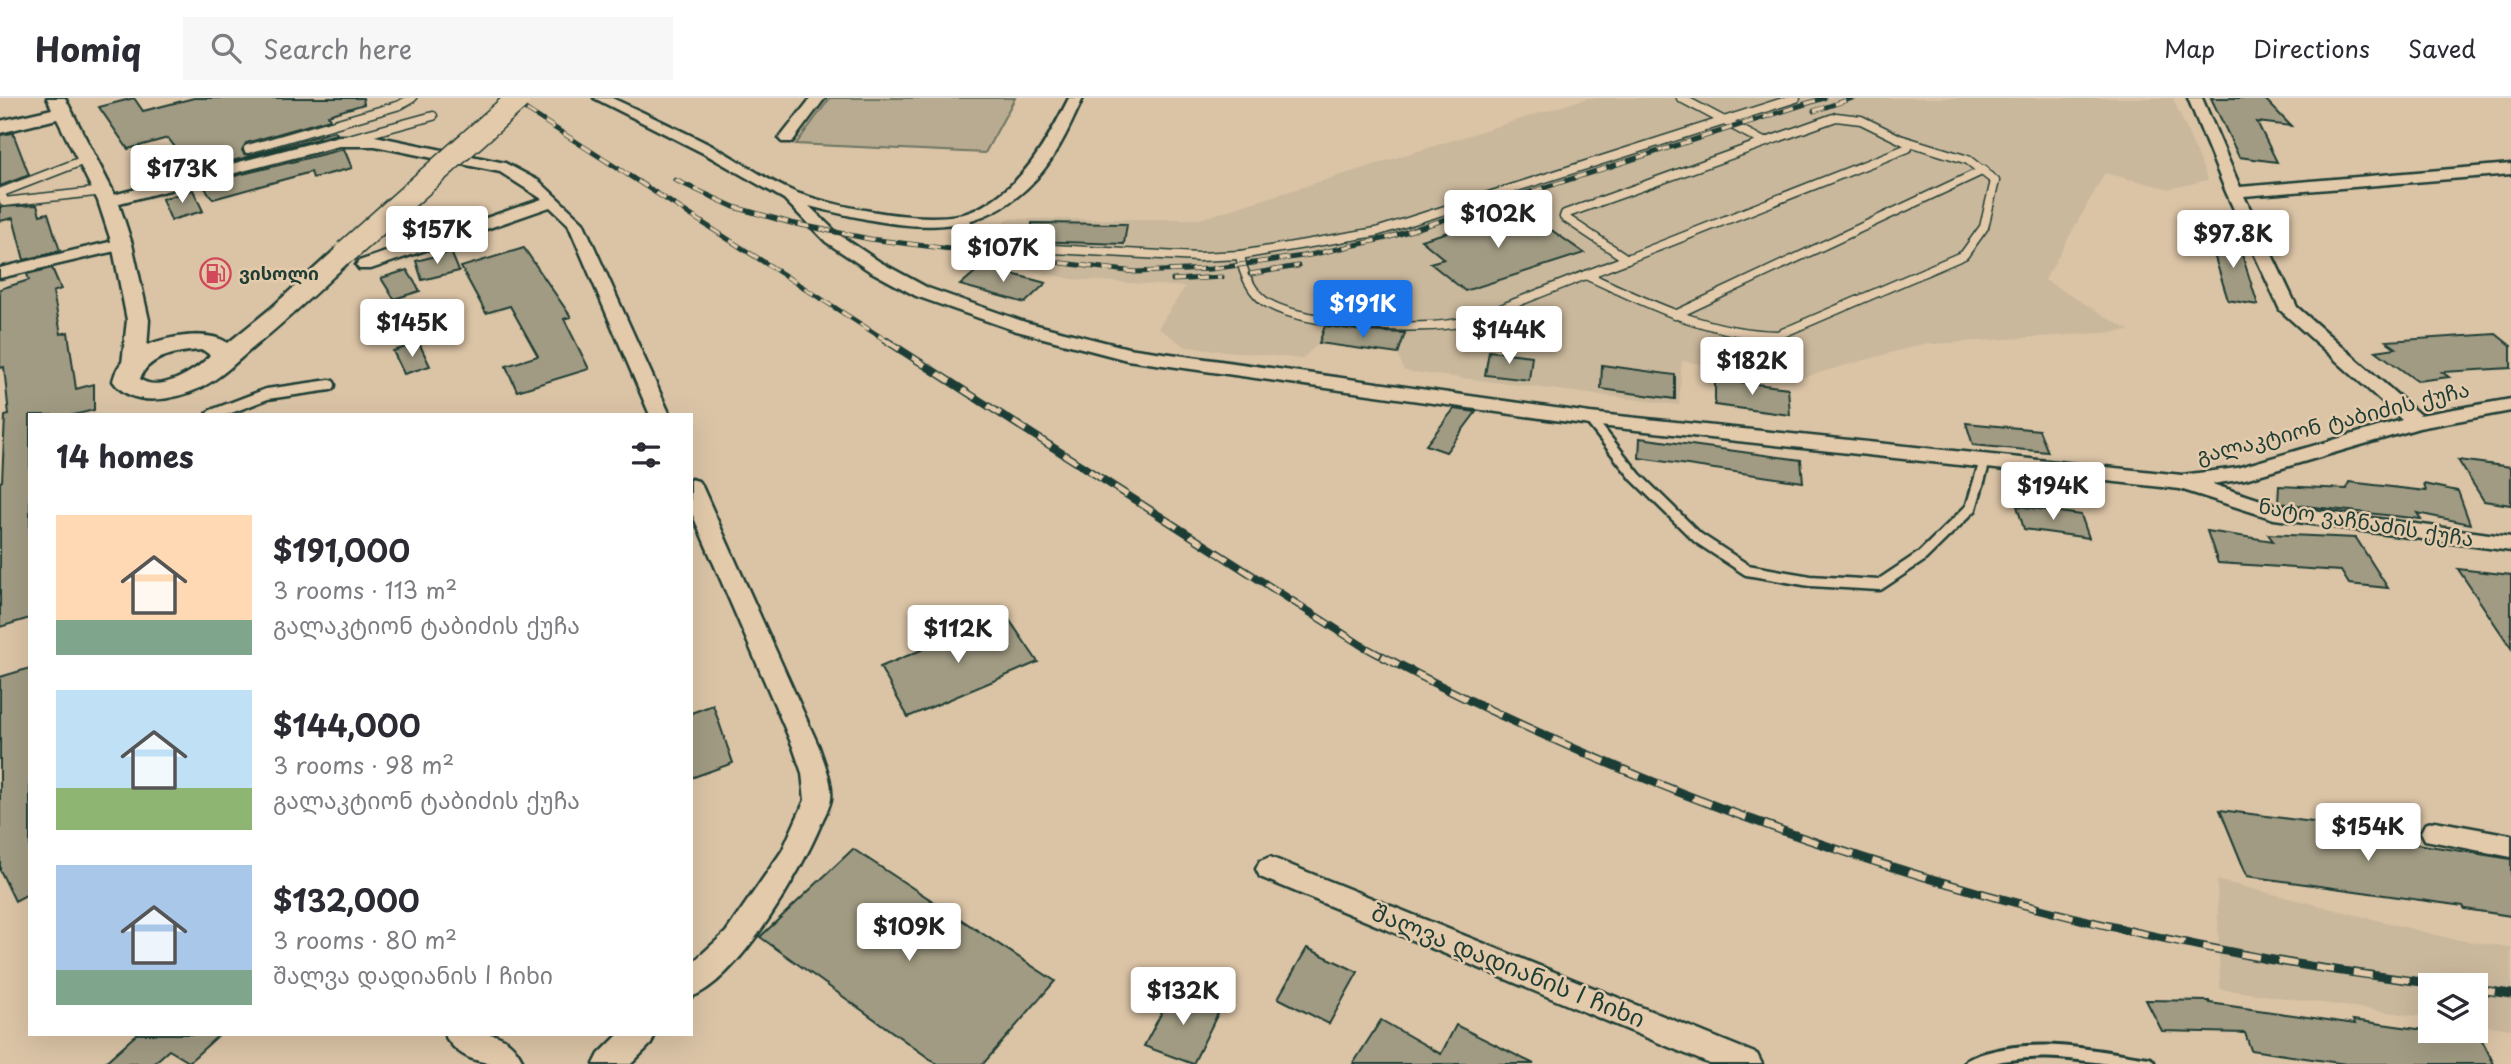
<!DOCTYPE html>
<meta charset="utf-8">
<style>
:root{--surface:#fff;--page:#f7f7f7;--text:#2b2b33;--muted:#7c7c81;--line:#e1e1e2;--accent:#1a73e8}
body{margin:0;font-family:"Playpen Sans","Noto Sans Georgian",sans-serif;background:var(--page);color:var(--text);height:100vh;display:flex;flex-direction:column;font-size:26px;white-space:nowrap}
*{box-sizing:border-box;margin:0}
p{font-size:23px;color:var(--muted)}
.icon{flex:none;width:38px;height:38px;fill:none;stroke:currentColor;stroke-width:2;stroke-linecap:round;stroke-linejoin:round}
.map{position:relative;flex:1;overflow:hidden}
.details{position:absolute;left:28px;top:315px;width:665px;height:623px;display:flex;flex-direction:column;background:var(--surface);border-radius:0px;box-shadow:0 7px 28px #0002}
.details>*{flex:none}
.fabs{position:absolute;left:2418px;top:875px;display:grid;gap:14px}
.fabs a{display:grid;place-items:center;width:70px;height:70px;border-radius:0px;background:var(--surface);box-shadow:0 7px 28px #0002;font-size:35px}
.price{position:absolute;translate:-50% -60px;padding:0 16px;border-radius:7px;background:#fff;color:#222;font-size:23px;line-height:46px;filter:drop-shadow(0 2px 4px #0008)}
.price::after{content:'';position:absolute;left:50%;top:42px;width:21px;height:16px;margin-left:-10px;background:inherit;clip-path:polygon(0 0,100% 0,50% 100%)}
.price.selected{background:var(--accent);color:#fff}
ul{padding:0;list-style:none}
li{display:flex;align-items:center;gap:21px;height:175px;padding:0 28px}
li span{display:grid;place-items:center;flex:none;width:196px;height:140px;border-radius:0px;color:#555}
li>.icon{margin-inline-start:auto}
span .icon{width:84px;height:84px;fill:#fffc;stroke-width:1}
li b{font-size:30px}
h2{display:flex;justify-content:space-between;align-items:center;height:84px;padding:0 28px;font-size:30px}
header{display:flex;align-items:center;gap:42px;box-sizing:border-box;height:98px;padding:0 35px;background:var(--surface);border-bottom:2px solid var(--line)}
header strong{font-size:33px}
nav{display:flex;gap:38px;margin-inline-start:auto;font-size:24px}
.search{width:490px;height:63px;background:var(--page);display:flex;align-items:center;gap:18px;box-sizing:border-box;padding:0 24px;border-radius:0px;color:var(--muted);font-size:26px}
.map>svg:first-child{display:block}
.built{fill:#cab89c}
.green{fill:#b8ab91;stroke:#6c7462;stroke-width:2}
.building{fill:#a19b83;stroke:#1f3d34;stroke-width:2}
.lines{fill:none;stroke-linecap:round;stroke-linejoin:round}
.service-far2-casing{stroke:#1f3d34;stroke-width:11}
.service-far1-casing{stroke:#1f3d34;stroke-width:15}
.service-casing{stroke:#1f3d34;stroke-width:18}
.minor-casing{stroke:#1f3d34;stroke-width:5}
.tertiary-casing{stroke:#1f3d34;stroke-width:5}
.secondary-casing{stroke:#1f3d34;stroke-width:5}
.service-far2{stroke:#e3caab;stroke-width:8}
.service-far1{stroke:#e3caab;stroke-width:10}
.service{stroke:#e3caab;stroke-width:12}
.minor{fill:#e3caab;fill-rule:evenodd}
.tertiary{fill:#e3caab;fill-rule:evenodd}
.secondary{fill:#e3caab;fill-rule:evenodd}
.rail-far2-casing{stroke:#1f3d34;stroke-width:5}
.rail-far1-casing{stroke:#1f3d34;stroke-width:8}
.rail-casing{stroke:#1f3d34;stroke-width:9}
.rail-far2{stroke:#e3caab;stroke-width:3.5;stroke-dasharray:11;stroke-linecap:butt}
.rail-far1{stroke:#e3caab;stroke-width:5;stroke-dasharray:15;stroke-linecap:butt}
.rail{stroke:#e3caab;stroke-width:6;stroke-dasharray:19;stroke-linecap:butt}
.secondary-bridge-casing{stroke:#1f3d34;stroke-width:26;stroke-linecap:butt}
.secondary-bridge{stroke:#e3caab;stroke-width:23}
.labels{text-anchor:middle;stroke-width:5;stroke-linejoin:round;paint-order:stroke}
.far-poi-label{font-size:18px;font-weight:bold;fill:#1f3d34;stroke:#e3caab;text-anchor:start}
.street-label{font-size:21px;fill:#1f3d34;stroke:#e3caab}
.near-street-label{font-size:24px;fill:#1f3d34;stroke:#e3caab}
</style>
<header>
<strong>Homiq</strong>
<div class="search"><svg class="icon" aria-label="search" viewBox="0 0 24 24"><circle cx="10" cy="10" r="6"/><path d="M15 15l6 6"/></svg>Search here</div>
<nav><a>Map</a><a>Directions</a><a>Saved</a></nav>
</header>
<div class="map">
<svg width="2511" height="966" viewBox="0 0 2511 966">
<rect width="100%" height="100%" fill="#dbc4a6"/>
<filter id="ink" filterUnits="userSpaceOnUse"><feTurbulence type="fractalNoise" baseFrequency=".0143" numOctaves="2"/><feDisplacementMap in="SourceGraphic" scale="14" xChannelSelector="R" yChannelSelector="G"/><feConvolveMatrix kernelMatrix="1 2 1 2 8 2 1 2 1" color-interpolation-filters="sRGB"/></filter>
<g filter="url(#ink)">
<g class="built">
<polygon points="1588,0 2173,0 2208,82 2169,91 2105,75 2045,182 2130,233 1919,247 1797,281 1682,263 1679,307 1404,273 1398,256 1319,245 1302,261 1186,249 1158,230 1185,189 1072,181 977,162 1006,121 1200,121"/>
<polygon points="2217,782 2452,841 2511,849 2511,931 2476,926 2476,887 2431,887 2431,920 2220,891"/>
</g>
<polygon class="green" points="830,0 1015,0 985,55 796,46"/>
<g class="building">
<polygon points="134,0 143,13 194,0 363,0 364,6 328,17 330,21 246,45 242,52 244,56 250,57 335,33 337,36 193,73 168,40 128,51 99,9"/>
<polygon points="2211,0 2264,0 2291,28 2257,24 2277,64 2239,59"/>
<polygon points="13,35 29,77 0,88 0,37"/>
<polygon points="344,51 352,70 313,80 311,74 213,101 202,86"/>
<polygon points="193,92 203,113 171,122 162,101"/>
<polygon points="37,107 40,117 48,115 60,153 24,162 13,120 0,123 0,109"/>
<polygon points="1523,112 1584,155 1465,193 1430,165 1444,161 1421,142"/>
<polygon points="1032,125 1127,126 1124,146 1031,143"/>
<polygon points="2208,137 2237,141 2258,207 2228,202"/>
<polygon points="524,150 571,219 564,221 589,271 517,293 506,268 538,258 510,208 486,215 461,169"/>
<polygon points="451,154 459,173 422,182 416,163"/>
<polygon points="982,168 1046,185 1025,205 960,187"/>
<polygon points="52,170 61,191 53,194 61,236 68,234 76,291 94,286 94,312 74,317 30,317 30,520 0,529 0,384 2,383 5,318 9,317 4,269 0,270 0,191 29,182 27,176"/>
<polygon points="407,172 420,193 394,201 381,180"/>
<polygon points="1325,228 1364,233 1405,235 1398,256 1319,245"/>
<polygon points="2496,236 2511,248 2511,270 2442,274 2449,279 2417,283 2376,253 2396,250 2386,243"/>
<polygon points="419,245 430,268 404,276 393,253"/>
<polygon points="1489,253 1532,258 1529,282 1485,277"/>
<polygon points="1602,267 1675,277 1675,301 1601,291"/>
<polygon points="1715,281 1788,290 1790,317 1715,307"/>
<polygon points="1454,311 1476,314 1446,354 1426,347"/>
<polygon points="1966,325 2039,332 2048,354 1973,347"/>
<polygon points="1640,340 1801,362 1803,384 1639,360"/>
<polygon points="2458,362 2511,369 2511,407 2484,403"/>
<polygon points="2349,384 2426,393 2424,386 2458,393 2470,426 2417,415 2421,421 2278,405 2279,388 2347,391"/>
<polygon points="2017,408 2081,417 2089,440 2024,431"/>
<polygon points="2207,433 2273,443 2268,436 2356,440 2388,490 2349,486 2341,473 2218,465"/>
<polygon points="2458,471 2511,477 2511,550"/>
<polygon points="1006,517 1038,564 908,619 880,569"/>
<polygon points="30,570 30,795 15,803 0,772 0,579"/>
<polygon points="713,607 733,665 691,680 691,615"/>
<polygon points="2220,712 2382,733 2386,741 2511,761 2511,818 2465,811 2463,808 2247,778"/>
<polygon points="853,751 1055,883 983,966 937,966 760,839"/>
<polygon points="1307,850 1358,874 1329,926 1278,900"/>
<polygon points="1174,891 1221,909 1193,966 1144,948"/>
<polygon points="2146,902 2209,903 2210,905 2355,926 2353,922 2481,940 2494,966 2346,966 2251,952 2245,935 2162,933"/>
<polygon points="1381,922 1441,956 1456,927 1534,966 1353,966"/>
<polygon points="137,936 220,936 189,964 169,952 153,966 103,966"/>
</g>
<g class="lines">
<defs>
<g id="service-far2">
<polyline points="1681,0 1764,44"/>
<polygon points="1836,19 1861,22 1908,45 1908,50 1627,161 1564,119 1565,116"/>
<polyline points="345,42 433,18"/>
<polyline points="248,51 400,7 412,0"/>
<polyline points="2,94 87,61"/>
<polyline points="3,100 4,104 104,93"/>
<polyline points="960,121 967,125 982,147 1198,159 1240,157 1376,134 1796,0"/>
<path d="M1240,157C1243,175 1252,197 1269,206C1306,227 1422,234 1463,224C1482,220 1500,211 1518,204C1554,189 1591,175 1627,161"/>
<path d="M1586,177C1649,206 1707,236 1778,237L1964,157L1984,129L1995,83L1968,62L1903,42"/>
<polyline points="1675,217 1984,72"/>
</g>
<g id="service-far1">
<polyline points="212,317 267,296 330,287"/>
<polyline points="1590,321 1636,379 1698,440 1747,472 1810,483 1879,487 1921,459 1971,410 1985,363"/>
</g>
<path id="service" d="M1971,966C2030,943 2087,957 2148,966"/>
<g id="minor">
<path d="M594,0H612C648,17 683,33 718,51C744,65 770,85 797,95C837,109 936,130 975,112C1023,89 1046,45 1069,0H1083C1072,24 1061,49 1045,70C982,152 895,129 809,108L838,136L880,164L928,190L1025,224L1128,250L1590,315L2182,377L2237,370L2402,322L2280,212L2226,94L2188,0H2202L2240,89L2511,66V76L2244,98L2297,209L2420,317L2511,301V313L2419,330L2245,381L2212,386L2276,407L2511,439V453L2274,421L2180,391L1590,327L1127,262L1013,232L916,198L868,172L826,144L784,101L707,57Z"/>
<polygon points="811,0 825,0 792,44 782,44 779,41"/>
<polygon points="339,38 375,38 505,65 539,83 583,124 670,317 650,317 568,126 550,109 371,171 359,171 356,167 359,163 542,101 500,74 375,48 339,48 108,108 100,103 102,100"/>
<polygon points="122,141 128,142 130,146 128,150 0,180 0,170"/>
<path d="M691,381L698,383L702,388L819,649C824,665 833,684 831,701C830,709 824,718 821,726C802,772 739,882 691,899V866L726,834L782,753L805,702L802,675L793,649L691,413Z"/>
<polygon points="2435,723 2511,737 2511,759 2425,742 2421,734 2425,726"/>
<polygon points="1270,759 1757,956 1762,966 1710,966 1260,779 1256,771 1260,763"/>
<polygon points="619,936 655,936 651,946 631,966 594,966 599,956"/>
</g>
<polygon id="tertiary" points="47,0 65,0 118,103 132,146 149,222 146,266 142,271 126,271 122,266 127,222 112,146 98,103 57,21 0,35 0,23 52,11"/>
<g id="secondary">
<path d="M346,147L354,149L358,154L354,159C320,191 286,223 249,253C234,266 220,280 202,289C175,302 132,311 113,283C115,274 119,266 127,259C147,241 204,229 228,245L270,211L338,149ZM203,252L210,257C198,273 158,296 140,281C147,257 182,253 203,252Z"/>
<path d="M444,936C480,936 507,927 524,966C487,966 461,966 444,936Z"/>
</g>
</defs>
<use href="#service-far2" class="service-far2-casing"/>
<use href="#service-far1" class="service-far1-casing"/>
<use href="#service" class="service-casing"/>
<use href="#minor" class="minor-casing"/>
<use href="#tertiary" class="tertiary-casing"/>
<use href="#secondary" class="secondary-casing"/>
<use href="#service-far2" class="service-far2"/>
<use href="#service-far1" class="service-far1"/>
<use href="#service" class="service"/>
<use href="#minor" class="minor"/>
<use href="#tertiary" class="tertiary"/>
<use href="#secondary" class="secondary"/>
<defs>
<g id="rail-far2">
<polyline points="508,0 890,245"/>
<polyline points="1814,13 1853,0"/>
<polyline points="675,82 734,109 791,125 870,141 1135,174 1211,171 1310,157 1387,140 1824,0"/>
<polyline points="1250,176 1298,168"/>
<polyline points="1173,182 1222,179"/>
</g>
<polyline id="rail-far1" points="887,243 1361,547 1385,560"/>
<g id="rail">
<path d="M1382,558C1655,702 1953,803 2257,859C2319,871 2383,879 2446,887"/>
<polyline points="2476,891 2511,896"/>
</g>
</defs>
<use href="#rail-far2" class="rail-far2-casing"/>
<use href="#rail-far1" class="rail-far1-casing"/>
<use href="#rail" class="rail-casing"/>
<use href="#rail-far2" class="rail-far2"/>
<use href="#rail-far1" class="rail-far1"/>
<use href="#rail" class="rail"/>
<defs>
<polyline id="secondary-bridge" points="346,154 519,0"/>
</defs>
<use href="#secondary-bridge" class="secondary-bridge-casing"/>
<use href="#secondary-bridge" class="secondary-bridge"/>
</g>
</g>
<defs>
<symbol id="fuel-ring" viewBox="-11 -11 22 22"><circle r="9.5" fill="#e3caab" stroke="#d1495b" stroke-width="1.5"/><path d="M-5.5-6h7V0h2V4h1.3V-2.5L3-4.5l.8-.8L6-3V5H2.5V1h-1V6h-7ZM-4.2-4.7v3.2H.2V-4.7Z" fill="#d1495b"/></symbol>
</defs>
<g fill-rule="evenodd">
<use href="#fuel-ring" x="198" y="158" width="35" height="35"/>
</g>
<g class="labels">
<g class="far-poi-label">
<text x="239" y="182">ვისოლი</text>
</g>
<g class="street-label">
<text transform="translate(2333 325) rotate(-14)" y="7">გალაკტიონ ტაბიძის ქუჩა</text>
<text transform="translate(2366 425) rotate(9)" y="7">ნატო ვაჩნაძის ქუჩა</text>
</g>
<g class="near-street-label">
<text transform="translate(1508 868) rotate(22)" y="8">შალვა დადიანის I ჩიხი</text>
</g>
</g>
</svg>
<div class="fabs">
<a><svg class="icon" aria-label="layers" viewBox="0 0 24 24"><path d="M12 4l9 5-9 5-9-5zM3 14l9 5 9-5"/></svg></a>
</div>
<b class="price" style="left:182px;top:107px">$173K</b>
<b class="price" style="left:1498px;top:152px">$102K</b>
<b class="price" style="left:437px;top:168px">$157K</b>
<b class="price" style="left:2233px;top:172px">$97.8K</b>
<b class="price" style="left:1003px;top:186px">$107K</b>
<b class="price selected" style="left:1363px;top:242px">$191K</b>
<b class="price" style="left:412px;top:261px">$145K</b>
<b class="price" style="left:1509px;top:268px">$144K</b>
<b class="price" style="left:1752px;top:299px">$182K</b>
<b class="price" style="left:2053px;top:424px">$194K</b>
<b class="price" style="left:958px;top:567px">$112K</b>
<b class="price" style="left:2368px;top:765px">$154K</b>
<b class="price" style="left:909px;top:865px">$109K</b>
<b class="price" style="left:1183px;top:929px">$132K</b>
<section class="details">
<h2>14 homes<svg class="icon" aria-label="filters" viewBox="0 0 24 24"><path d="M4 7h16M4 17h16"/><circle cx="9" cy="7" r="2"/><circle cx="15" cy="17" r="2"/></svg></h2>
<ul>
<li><span style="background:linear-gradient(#ffd9b3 75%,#7fa58c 0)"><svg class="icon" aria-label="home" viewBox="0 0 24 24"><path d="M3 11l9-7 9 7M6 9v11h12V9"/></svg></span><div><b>$191,000</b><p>3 rooms · 113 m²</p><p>გალაკტიონ ტაბიძის ქუჩა</p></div></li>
<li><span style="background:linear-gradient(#bfe0f5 70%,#8fb573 0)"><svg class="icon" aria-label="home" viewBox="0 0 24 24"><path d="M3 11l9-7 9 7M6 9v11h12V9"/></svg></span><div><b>$144,000</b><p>3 rooms · 98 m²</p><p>გალაკტიონ ტაბიძის ქუჩა</p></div></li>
<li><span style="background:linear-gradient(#a9c7e8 75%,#7fa58c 0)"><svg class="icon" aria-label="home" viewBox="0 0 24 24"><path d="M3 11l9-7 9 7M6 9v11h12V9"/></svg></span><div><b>$132,000</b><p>3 rooms · 80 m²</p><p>შალვა დადიანის I ჩიხი</p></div></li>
</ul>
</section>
</div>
